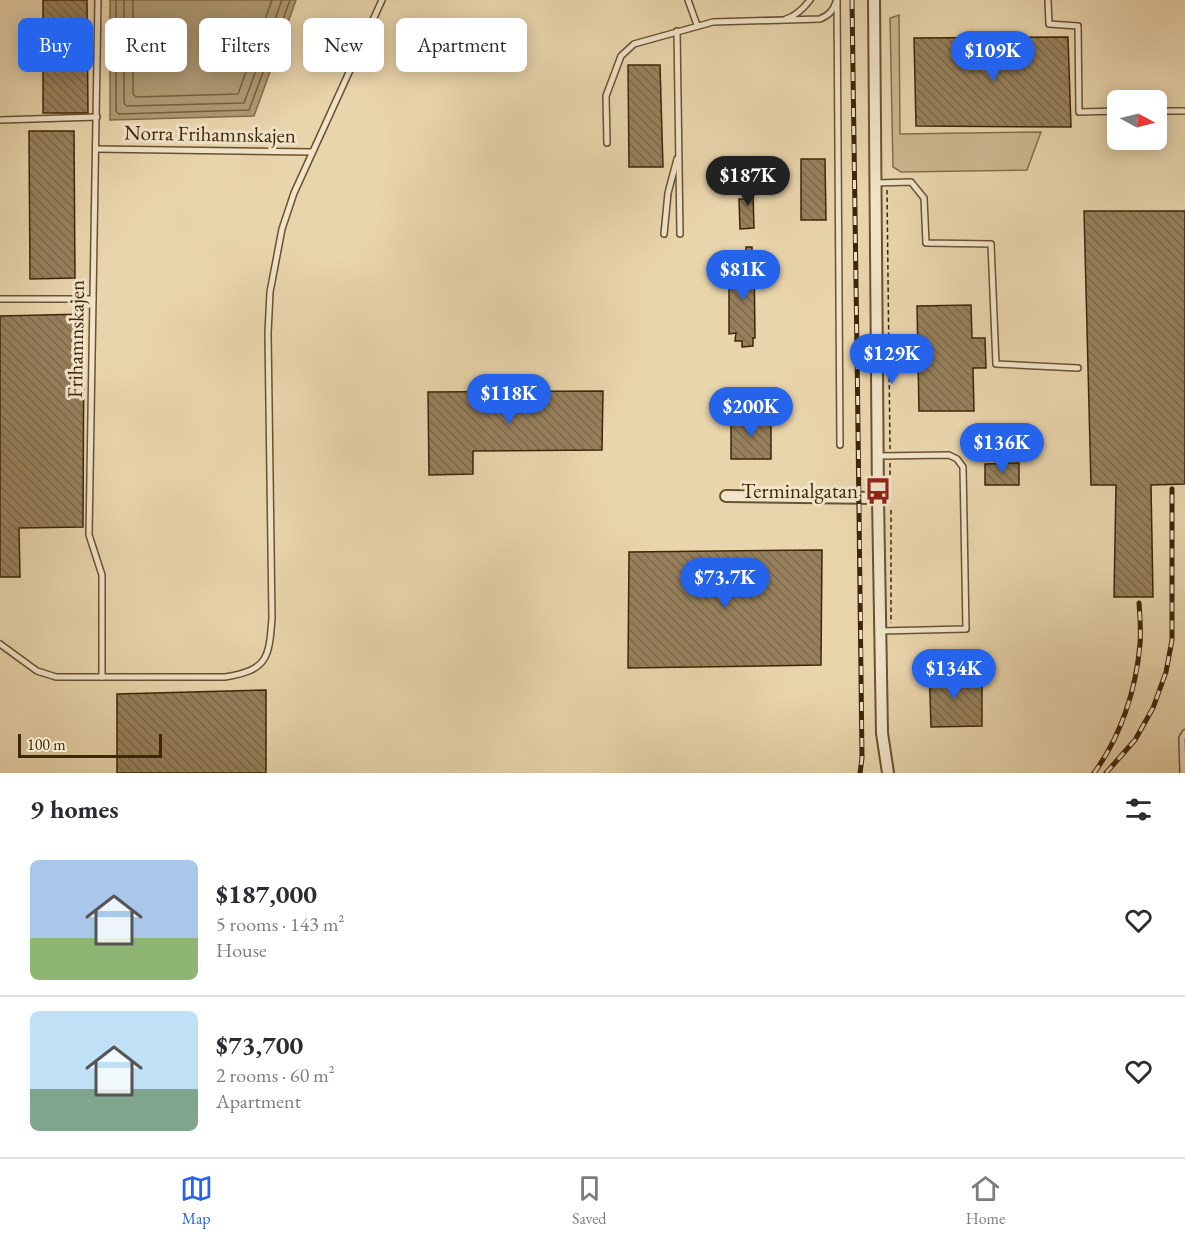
<!DOCTYPE html>
<meta charset="utf-8">
<style>
:root{--surface:#fff;--page:#f7f7f7;--text:#2b2b33;--muted:#7c7c81;--line:#e1e1e2;--accent:#2563eb}
body{margin:0;font-family:"EB Garamond",serif;background:var(--page);color:var(--text);height:100vh;display:flex;flex-direction:column;font-size:22px;white-space:nowrap}
*{box-sizing:border-box;margin:0}
p{font-size:20px;color:var(--muted)}
.icon{flex:none;width:33px;height:33px;fill:none;stroke:currentColor;stroke-width:2;stroke-linecap:round;stroke-linejoin:round}
.map{position:relative;height:773px;overflow:hidden}
.side{display:flex;flex-direction:column;background:var(--surface);flex:1}
.side>*{flex:none}
.banner{position:absolute;left:18px;top:18px;width:600px;height:54px;display:flex;gap:12px}
.needle{width:39px;rotate:97deg}
.buttons{position:absolute;left:1107px;top:90px;display:grid;gap:12px}
.buttons a{display:grid;place-items:center;width:60px;height:60px;border-radius:9px;background:var(--surface);box-shadow:0 3px 15px #0003;font-size:30px}
.scale{position:absolute;left:18px;bottom:15px;width:144px;box-sizing:border-box;padding-left:6px;border:3px solid #3e2608;border-top:0;font-size:16px;line-height:21px;white-space:nowrap;color:#3e2608;-webkit-text-stroke:4px #f1e4c9;paint-order:stroke}
.price{position:absolute;translate:-50% -51px;padding:0 14px;border-radius:21px;background:var(--accent);color:#fff;font-size:20px;line-height:39px;filter:drop-shadow(0 2px 3px #0008)}
.price::after{content:'';position:absolute;left:50%;top:36px;width:18px;height:14px;margin-left:-9px;background:inherit;clip-path:polygon(0 0,100% 0,50% 100%)}
.price.on{background:#222;color:#fff}
ul{padding:0;list-style:none}
li{display:flex;align-items:center;gap:18px;height:150px;padding:0 30px}
li+li{border-top:2px solid var(--line)}
li span{display:grid;place-items:center;flex:none;width:168px;height:120px;border-radius:9px;color:#555}
li>.icon{margin-inline-start:auto}
span .icon{width:72px;height:72px;fill:#fffc;stroke-width:1}
li b{font-size:26px}
h2{display:flex;justify-content:space-between;align-items:center;height:72px;padding:0 30px;font-size:26px}
.chip{padding:0 21px;border-radius:9px;background:var(--surface);box-shadow:0 3px 15px #0003;font-size:21px;line-height:54px}
.chip.on{background:var(--accent);color:#fff}
.tab-bar{display:flex;justify-content:space-around;align-items:center;height:84px;border-top:2px solid var(--line);background:var(--surface);font-size:16px;color:var(--muted)}
.tab-bar a{display:grid;justify-items:center;gap:3px}
.tab-bar .on{color:var(--accent)}
.map>svg:first-child{display:block}
.green{fill:#ccb790;stroke:#856e4c;stroke-width:1.5}
.water{fill:#af9a74;stroke:#826c49;stroke-width:1.5}
.lines{fill:none;stroke-linecap:round;stroke-linejoin:round}
.shore{stroke:#76603e;stroke-width:1.5}
.building{fill:url(#building-back-hatch);stroke:#3e2608;stroke-width:1.5}
.service-casing{stroke:#695231;stroke-width:8}
.minor-casing{stroke:#695231;stroke-width:14}
.path{stroke:#3e2608;stroke-width:1.5;stroke-dasharray:4.5 3;stroke-linecap:butt}
.service{stroke:#f1e4c9;stroke-width:5}
.minor{stroke:#f1e4c9;stroke-width:10}
.rail-casing{stroke:#3e2608;stroke-width:5}
.rail{stroke:#f1e4c9;stroke-width:3;stroke-dasharray:9;stroke-linecap:butt}
.labels{text-anchor:middle;stroke-width:6;stroke-linejoin:round;paint-order:stroke}
.street-label{font-size:21px;fill:#3e2608;stroke:#f1e4c9}
.poi-label{font-size:21px;fill:#3e2608;stroke:#f1e4c9;text-anchor:end}
</style>
<div class="map">
<svg width="1185" height="773" viewBox="0 0 1185 773">
<defs>
<pattern id="building-back-hatch" width="6" height="6" patternUnits="userSpaceOnUse" patternTransform="scale(1.5)"><rect width="6" height="6" fill="#97815d"/><path d="M-1 5l2 2M0 0l6 6M5-1l2 2" fill="none" stroke="#7d694b"/></pattern>
</defs>
<rect width="100%" height="100%" fill="#e9d5ac"/>
<filter id="stains"><feTurbulence type="fractalNoise" baseFrequency=".00333" numOctaves="4"/><feColorMatrix values="0 0 0 0 .2 0 0 0 0 .09 0 0 0 0 .02 0 0 0 .5 -.17"/></filter>
<radialGradient id="worn" r=".72"><stop offset=".6" stop-color="#630" stop-opacity="0"/><stop offset="1" stop-color="#630" stop-opacity=".3"/></radialGradient>
<polygon class="green" points="899,15 900,134 1041,132 1027,170 901,172 893,167 890,18"/>
<polygon class="water" points="110,0 296,0 254,116 110,120"/>
<g class="lines">
<g class="shore">
<polyline points="116,0 116,111 119,114 249,110 290,0"/>
<polyline points="124,0 124,103 127,106 244,103 282,0"/>
<polyline points="133,0 133,94 136,97 238,94 272,0"/>
</g>
</g>
<g class="building">
<polygon points="43,0 87,0 88,113 43,113"/>
<polygon points="1068,37 1071,127 916,126 914,38"/>
<polygon points="628,65 660,65 663,167 629,167"/>
<polygon points="29,131 74,131 75,278 30,279"/>
<polygon points="801,159 825,159 826,220 801,220"/>
<polygon points="751,179 758,182 753,193 754,228 740,229 739,199 745,199 745,191"/>
<polygon points="1084,211 1185,211 1185,484 1151,485 1153,597 1114,597 1116,485 1091,485"/>
<polygon points="746,247 752,247 752,256 754,256 755,338 753,338 753,346 742,347 742,341 735,341 736,333 729,334 729,272 737,272 737,261 744,260 744,256 746,256"/>
<polygon points="971,305 972,338 985,338 986,368 973,368 974,411 919,411 917,306"/>
<polygon points="84,314 83,527 19,528 20,577 0,577 0,316"/>
<polygon points="603,391 602,450 473,451 473,474 429,475 428,392"/>
<polygon points="747,408 753,408 753,417 758,417 759,422 771,421 771,459 731,459 731,417 748,417"/>
<polygon points="1019,463 1019,485 985,485 985,464"/>
<polygon points="822,550 821,665 628,668 629,552"/>
<polygon points="944,664 945,679 982,679 982,726 931,727 929,665"/>
<polygon points="266,690 266,773 117,773 117,694"/>
</g>
<g class="lines">
<defs>
<g id="service">
<polyline points="98,0 89,535 102,575 102,677"/>
<polyline points="688,0 697,25"/>
<polyline points="837,0 840,445"/>
<polyline points="1048,0 1049,24 1078,26 1079,112 1118,111"/>
<path d="M786,19C796,16 803,9 810,0"/>
<polyline points="677,31 680,234"/>
<polyline points="1156,111 1185,111"/>
<polyline points="0,120 97,117"/>
<path d="M607,143L606,96L621,56L634,44L713,22L820,19C829,15 833,11 836,2"/>
<polyline points="96,149 312,152"/>
<polyline points="876,183 911,182 924,198 926,243 991,244 996,364 1078,368"/>
<polyline points="664,234 668,193 677,159"/>
<polyline points="0,299 93,299"/>
<polyline points="878,456 949,455 957,459 963,467 966,629 880,631"/>
<path d="M0,644L37,671L56,677H225C268,670 269,658 272,618L268,333L270,292L282,229L294,193L382,0"/>
<polyline points="1183,773 1182,738 1185,733"/>
</g>
<g id="minor">
<polyline points="874,0 878,498 882,733 888,773"/>
<polyline points="726,496 878,498"/>
</g>
</defs>
<use href="#service" class="service-casing"/>
<use href="#minor" class="minor-casing"/>
<g class="path">
<polyline points="887,190 890,449"/>
<polyline points="890,463 890,488"/>
<polyline points="891,510 891,623"/>
</g>
<use href="#service" class="service"/>
<use href="#minor" class="minor"/>
<defs>
<g id="rail">
<path d="M852,0C855,253 860,505 862,758L860,773"/>
<path d="M1094,773C1121,736 1136,690 1140,644C1141,631 1140,616 1139,603"/>
<polyline points="1106,773 1135,740 1153,708 1166,672 1172,640 1172,489"/>
</g>
</defs>
<use href="#rail" class="rail-casing"/>
<use href="#rail" class="rail"/>
</g>
<defs>
<symbol id="bus-bare" viewBox="-9 -9 18 18"><path d="M-5-6H5V4H4V6H2V4H-2V6H-4V4H-5ZM-3.5-4V0h7V-4ZM-3.5 1.2v1.5H-2V1.2ZM2 1.2v1.5H3.5V1.2Z" fill="#8f2418" stroke="#f1e4c9" stroke-width="2.5" paint-order="stroke"/></symbol>
</defs>
<g fill-rule="evenodd">
<use href="#bus-bare" x="859" y="472" width="38" height="38"/>
</g>
<g class="labels">
<g class="street-label">
<text transform="translate(210 134) rotate(1)" y="7">Norra Frihamnskajen</text>
<text transform="translate(76 339) rotate(-89)" y="7">Frihamnskajen</text>
</g>
<g class="poi-label">
<text x="858" y="498">Terminalgatan</text>
</g>
</g>
<rect width="100%" height="100%" filter="url(#stains)"/>
<rect width="100%" height="100%" fill="url(#worn)"/>
</svg>
<div class="buttons">
<a><svg class="needle" viewBox="-14 -14 28 28"><path d="M0-13l5 13h-10z" fill="#e53935"/><path d="M0 13l5-13h-10z" fill="#7c7c81"/></svg></a>
</div>
<div class="scale">100 m</div>
<b class="price" style="left:993px;top:82px">$109K</b>
<b class="price on" style="left:748px;top:207px">$187K</b>
<b class="price" style="left:743px;top:301px">$81K</b>
<b class="price" style="left:892px;top:385px">$129K</b>
<b class="price" style="left:509px;top:425px">$118K</b>
<b class="price" style="left:751px;top:438px">$200K</b>
<b class="price" style="left:1002px;top:474px">$136K</b>
<b class="price" style="left:725px;top:609px">$73.7K</b>
<b class="price" style="left:954px;top:700px">$134K</b>
<div class="banner">
<a class="chip on">Buy</a>
<a class="chip">Rent</a>
<a class="chip">Filters</a>
<a class="chip">New</a>
<a class="chip">Apartment</a>
</div>
</div>
<section class="side">
<h2>9 homes<svg class="icon" aria-label="filters" viewBox="0 0 24 24"><path d="M4 7h16M4 17h16"/><circle cx="9" cy="7" r="2"/><circle cx="15" cy="17" r="2"/></svg></h2>
<ul>
<li><span style="background:linear-gradient(#a9c7e8 65%,#8fb573 0)"><svg class="icon" aria-label="home" viewBox="0 0 24 24"><path d="M3 11l9-7 9 7M6 9v11h12V9"/></svg></span><div><b>$187,000</b><p>5 rooms · 143 m²</p><p>House</p></div><svg class="icon" aria-label="heart" viewBox="0 0 24 24"><path d="M12 20l-8-8c-3-5 5-10 8-4 3-6 11-1 8 4z"/></svg></li>
<li><span style="background:linear-gradient(#bfe0f5 65%,#7fa58c 0)"><svg class="icon" aria-label="home" viewBox="0 0 24 24"><path d="M3 11l9-7 9 7M6 9v11h12V9"/></svg></span><div><b>$73,700</b><p>2 rooms · 60 m²</p><p>Apartment</p></div><svg class="icon" aria-label="heart" viewBox="0 0 24 24"><path d="M12 20l-8-8c-3-5 5-10 8-4 3-6 11-1 8 4z"/></svg></li>
</ul>
</section>
<nav class="tab-bar">
<a class="on"><svg class="icon" aria-label="map" viewBox="0 0 24 24"><path d="M3 6l6-2 6 2 6-2v14l-6 2-6-2-6 2zM9 4v14M15 6v14"/></svg>Map</a>
<a><svg class="icon" aria-label="saved" viewBox="0 0 24 24"><path d="M7 4h10v16l-5-4-5 4z"/></svg>Saved</a>
<a><svg class="icon" aria-label="home" viewBox="0 0 24 24"><path d="M3 11l9-7 9 7M6 9v11h12V9"/></svg>Home</a>
</nav>
